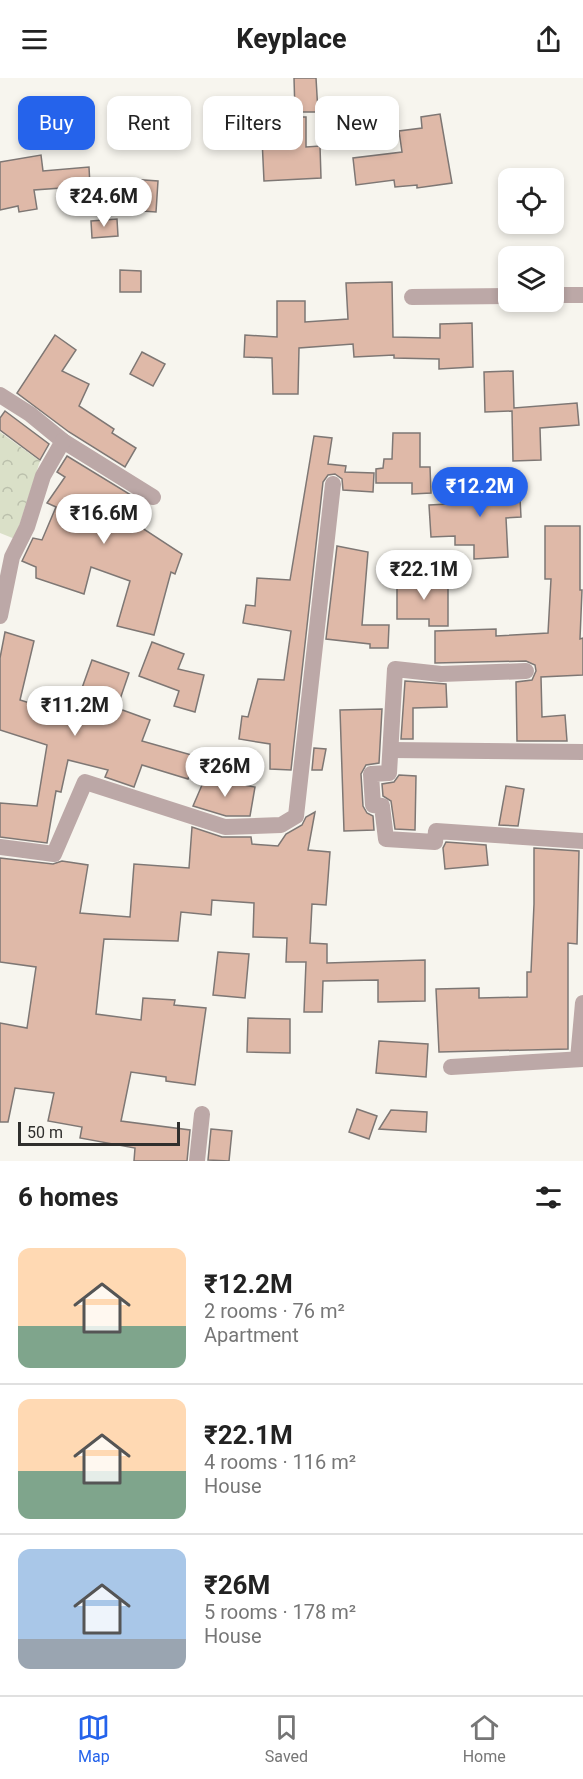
<!DOCTYPE html>
<meta charset="utf-8">
<style>
:root{--surface:#fff;--page:#f6f6f6;--text:#222;--muted:#767676;--line:#e0e0e0;--accent:#2563eb}
body{margin:0;font-family:Roboto,sans-serif;background:var(--page);color:var(--text);height:100vh;display:flex;flex-direction:column;font-size:22px;white-space:nowrap}
*{box-sizing:border-box;margin:0}
p{font-size:20px;color:var(--muted)}
.icon{flex:none;width:33px;height:33px;fill:none;stroke:currentColor;stroke-width:2;stroke-linecap:round;stroke-linejoin:round}
.map{position:relative;height:1083px;overflow:hidden}
.details{display:flex;flex-direction:column;background:var(--surface);flex:1}
.details>*{flex:none}
.hud{position:absolute;left:18px;top:18px;width:548px;height:54px;display:flex;gap:12px}
.tools{position:absolute;left:498px;top:90px;display:grid;gap:12px}
.tools a{display:grid;place-items:center;width:66px;height:66px;border-radius:12px;background:var(--surface);box-shadow:0 3px 9px #0003;font-size:30px}
.scale{position:absolute;left:18px;bottom:15px;width:162px;box-sizing:border-box;padding-left:6px;border:3px solid #302f2d;border-top:0;font-size:16px;line-height:21px;white-space:nowrap;color:#302f2d;-webkit-text-stroke:4px #f7f5ee;paint-order:stroke}
.price{position:absolute;translate:-50% -51px;padding:0 14px;border-radius:21px;background:#fff;color:#222;font-size:20px;line-height:39px;filter:drop-shadow(0 2px 3px #0008)}
.price::after{content:'';position:absolute;left:50%;top:36px;width:18px;height:14px;margin-left:-9px;background:inherit;clip-path:polygon(0 0,100% 0,50% 100%)}
.price.current{background:var(--accent);color:#fff}
ul{padding:0;list-style:none}
li{display:flex;align-items:center;gap:18px;height:150px;padding:0 18px}
li+li{border-top:2px solid var(--line)}
li span{display:grid;place-items:center;flex:none;width:168px;height:120px;border-radius:12px;color:#555}
li>.icon{margin-inline-start:auto}
span .icon{width:72px;height:72px;fill:#fffc;stroke-width:1}
li b{font-size:26px}
h2{display:flex;justify-content:space-between;align-items:center;height:72px;padding:0 18px;font-size:26px}
.chip{padding:0 21px;border-radius:12px;background:var(--surface);box-shadow:0 3px 9px #0003;font-size:21px;line-height:54px}
.chip.current{background:var(--accent);color:#fff}
header{display:flex;justify-content:space-between;align-items:center;height:78px;padding:0 18px;background:var(--surface);font-size:27px;font-weight:700}
.menu{display:flex;justify-content:space-around;align-items:center;height:84px;border-top:2px solid var(--line);background:var(--surface);font-size:16px;color:var(--muted)}
.menu a{display:grid;justify-items:center;gap:3px}
.menu .current{color:var(--accent)}
.map>svg:first-child{display:block}
.park{fill:url(#park-crowns)}
.building{fill:#dfb9a8;stroke:#7e7774;stroke-width:1.5}
.lines{fill:none;stroke-linecap:round;stroke-linejoin:round}
.minor{stroke:#bca8a7;stroke-width:16}
</style>
<header><svg class="icon" aria-label="menu" viewBox="0 0 24 24"><path d="M4 6h16M4 12h16M4 18h16"/></svg>Keyplace<svg class="icon" aria-label="share" viewBox="0 0 24 24"><path d="M12 15V3M7 8l5-5 5 5M5 13v7h14v-7"/></svg></header>
<div class="map">
<svg width="583" height="1083" viewBox="0 0 583 1083">
<defs>
<pattern id="park-crowns" width="20" height="18" patternUnits="userSpaceOnUse" patternTransform="scale(1.5)"><rect width="20" height="18" fill="#dae0c8"/><path d="M2 6a3 3 0 1 1 6 0M12 15a3 3 0 1 1 6 0" fill="none" stroke="#bbc0ac"/></pattern>
</defs>
<rect width="100%" height="100%" fill="#f7f5ee"/>
<polygon class="park" points="0,354 40,383 15,461 0,455"/>
<g class="building">
<polygon points="294,0 316,0 318,34 295,34"/>
<polygon points="249,33 250,39 306,39 306,69 320,68 321,100 264,103 262,61 233,64 230,35"/>
<polygon points="440,36 452,105 417,110 417,107 395,109 394,102 356,107 353,80 402,74 399,53 422,50 421,39"/>
<polygon points="41,77 43,93 89,89 90,108 34,112 37,131 19,134 18,128 0,132 0,84"/>
<polygon points="130,101 158,103 156,134 128,132"/>
<polygon points="117,141 118,158 92,160 91,143"/>
<polygon points="120,192 141,193 141,214 120,214"/>
<polygon points="392,204 393,259 440,260 440,246 472,245 473,289 439,291 439,281 394,280 394,277 354,279 353,266 299,270 298,316 273,316 272,280 244,279 245,257 277,259 277,223 305,223 305,244 348,241 346,205"/>
<polygon points="55,257 76,272 62,293 89,306 79,328 114,351 112,355 136,370 125,389 69,354 17,315"/>
<polygon points="142,274 165,286 153,308 130,296"/>
<polygon points="513,293 514,330 577,325 579,347 540,350 541,382 513,383 512,333 485,334 484,294"/>
<polygon points="5,333 49,366 40,382 0,352 0,340"/>
<polygon points="393,355 420,355 420,389 430,389 431,415 412,416 412,405 376,405 376,391 383,390 384,381 392,381"/>
<polygon points="314,358 332,360 328,386 346,388 345,394 374,395 373,414 343,412 342,401 335,396 328,397 323,404 291,692 270,691 270,666 239,661 242,638 248,639 258,601 284,602 291,553 243,545 246,527 255,528 257,500 290,502"/>
<polygon points="67,378 149,428 142,450 182,476 175,496 171,494 154,557 117,548 130,503 91,489 84,516 36,500 36,489 22,483 33,460 42,462 56,429 47,425 65,399 57,394"/>
<polygon points="519,402 521,439 506,440 508,479 474,481 474,467 455,467 455,458 431,459 429,427 469,425 469,406"/>
<polygon points="545,448 580,448 580,512 582,512 580,561 583,560 583,597 541,599 542,639 565,637 567,663 517,663 516,604 532,602 536,593 535,587 526,583 435,585 435,553 496,551 496,558 548,555 551,501 545,501"/>
<polygon points="337,468 368,474 362,547 389,547 388,570 370,570 370,566 326,561"/>
<polygon points="429,501 448,501 448,548 429,548 429,541 397,541 397,503"/>
<polygon points="5,554 34,563 20,622 72,638 92,582 129,595 117,630 150,642 142,663 195,678 188,701 142,687 134,709 105,699 108,692 68,682 61,714 56,713 47,765 0,759 0,725 37,728 47,667 0,652 0,580"/>
<polygon points="152,564 184,576 178,591 204,597 195,634 174,628 179,613 139,598"/>
<polygon points="405,603 446,606 447,629 413,630 413,661 401,661"/>
<polygon points="382,631 379,685 366,687 361,696 363,728 367,735 373,738 374,752 344,753 340,632"/>
<polygon points="314,670 326,671 322,692 312,692"/>
<polygon points="399,697 416,698 415,752 395,751 391,723 383,718 382,706 394,704"/>
<polygon points="205,700 255,709 250,738 226,738 193,728"/>
<polygon points="506,708 524,711 518,748 499,747"/>
<polygon points="315,734 308,772 330,774 326,827 312,826 310,865 327,866 327,885 425,882 425,923 378,924 378,902 323,903 322,934 304,934 306,884 286,884 287,860 253,859 254,825 212,822 211,837 181,834 178,863 104,861 96,936 141,942 143,920 175,922 174,927 206,930 195,1007 166,1003 166,999 131,994 121,1043 190,1052 187,1083 134,1083 135,1070 80,1060 82,1049 48,1043 54,1015 15,1010 8,1044 0,1044 0,945 27,950 36,889 0,884 0,780 53,786 62,783 88,787 80,835 130,839 134,786 189,790 192,749 222,759 251,759 252,766 278,768 286,756 302,747 306,739"/>
<polygon points="446,764 486,767 488,787 445,791 443,770"/>
<polygon points="534,770 579,773 577,866 568,865 568,971 439,974 436,911 479,910 479,920 527,919 527,894 531,894 534,826"/>
<polygon points="218,874 249,876 245,920 213,917"/>
<polygon points="248,940 290,941 290,975 247,974"/>
<polygon points="379,963 428,966 426,999 376,995"/>
<polygon points="357,1031 377,1038 369,1061 349,1054"/>
<polygon points="391,1032 427,1034 426,1054 379,1051"/>
<polygon points="211,1051 232,1053 229,1083 208,1082"/>
</g>
<g class="lines">
<g class="minor">
<polyline points="554,217 583,217"/>
<polyline points="412,219 508,218"/>
<polyline points="0,317 30,336 63,363 153,419"/>
<polyline points="0,538 12,479 27,449 43,398 63,363"/>
<polyline points="526,593 441,596 395,591 389,695 371,696 373,727 382,728 386,761 435,764 436,753 583,763"/>
<polyline points="392,672 583,674"/>
<polyline points="0,769 54,776 85,704 225,749 281,747 296,738 333,406"/>
<polyline points="578,981 583,925"/>
<polyline points="451,989 583,981"/>
<polyline points="197,1083 202,1036"/>
</g>
</g>
</svg>
<div class="tools">
<a><svg class="icon" aria-label="locate" viewBox="0 0 24 24"><circle cx="12" cy="12" r="6"/><path d="M12 2v4M12 18v4M2 12h4M18 12h4"/></svg></a>
<a><svg class="icon" aria-label="layers" viewBox="0 0 24 24"><path d="M12 4l9 5-9 5-9-5zM3 14l9 5 9-5"/></svg></a>
</div>
<div class="scale">50 m</div>
<b class="price" style="left:104px;top:150px">₹24.6M</b>
<b class="price current" style="left:480px;top:440px">₹12.2M</b>
<b class="price" style="left:104px;top:467px">₹16.6M</b>
<b class="price" style="left:424px;top:523px">₹22.1M</b>
<b class="price" style="left:75px;top:659px">₹11.2M</b>
<b class="price" style="left:225px;top:720px">₹26M</b>
<div class="hud">
<a class="chip current">Buy</a>
<a class="chip">Rent</a>
<a class="chip">Filters</a>
<a class="chip">New</a>
</div>
</div>
<section class="details">
<h2>6 homes<svg class="icon" aria-label="filters" viewBox="0 0 24 24"><path d="M4 7h16M4 17h16"/><circle cx="9" cy="7" r="2"/><circle cx="15" cy="17" r="2"/></svg></h2>
<ul>
<li><span style="background:linear-gradient(#ffd9b3 65%,#7fa58c 0)"><svg class="icon" aria-label="home" viewBox="0 0 24 24"><path d="M3 11l9-7 9 7M6 9v11h12V9"/></svg></span><div><b>₹12.2M</b><p>2 rooms · 76 m²</p><p>Apartment</p></div></li>
<li><span style="background:linear-gradient(#ffd9b3 60%,#7fa58c 0)"><svg class="icon" aria-label="home" viewBox="0 0 24 24"><path d="M3 11l9-7 9 7M6 9v11h12V9"/></svg></span><div><b>₹22.1M</b><p>4 rooms · 116 m²</p><p>House</p></div></li>
<li><span style="background:linear-gradient(#a9c7e8 75%,#9aa5b1 0)"><svg class="icon" aria-label="home" viewBox="0 0 24 24"><path d="M3 11l9-7 9 7M6 9v11h12V9"/></svg></span><div><b>₹26M</b><p>5 rooms · 178 m²</p><p>House</p></div></li>
</ul>
</section>
<nav class="menu">
<a class="current"><svg class="icon" aria-label="map" viewBox="0 0 24 24"><path d="M3 6l6-2 6 2 6-2v14l-6 2-6-2-6 2zM9 4v14M15 6v14"/></svg>Map</a>
<a><svg class="icon" aria-label="saved" viewBox="0 0 24 24"><path d="M7 4h10v16l-5-4-5 4z"/></svg>Saved</a>
<a><svg class="icon" aria-label="home" viewBox="0 0 24 24"><path d="M3 11l9-7 9 7M6 9v11h12V9"/></svg>Home</a>
</nav>
